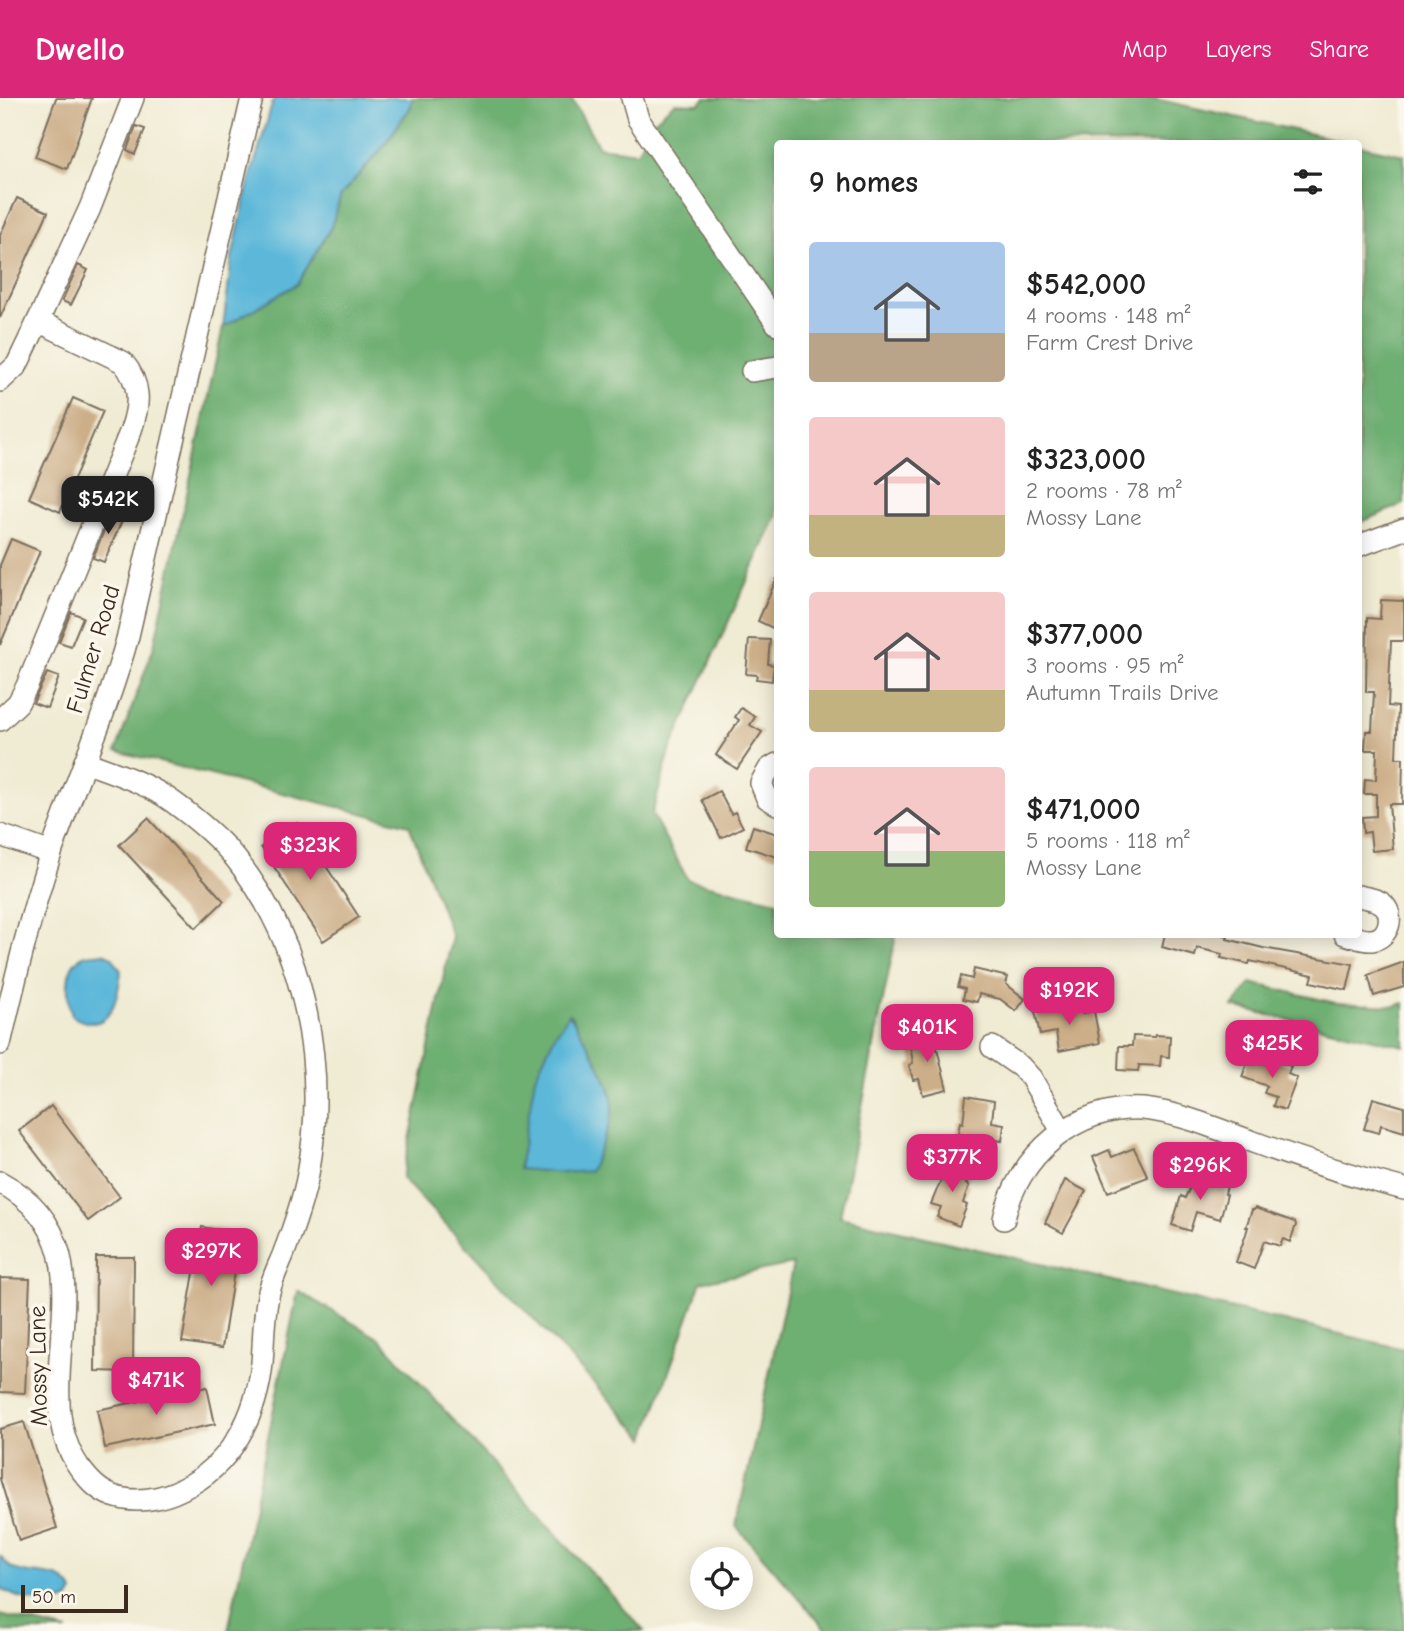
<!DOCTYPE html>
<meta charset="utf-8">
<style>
:root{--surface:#fff;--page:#f2f2f2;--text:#222;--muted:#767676;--accent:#db2777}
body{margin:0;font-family:"Comic Neue",sans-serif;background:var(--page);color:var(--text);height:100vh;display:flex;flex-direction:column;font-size:26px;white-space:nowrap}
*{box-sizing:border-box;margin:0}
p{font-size:23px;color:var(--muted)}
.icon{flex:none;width:38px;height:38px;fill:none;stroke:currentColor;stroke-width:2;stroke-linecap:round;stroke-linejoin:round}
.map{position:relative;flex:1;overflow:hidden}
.details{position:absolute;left:774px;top:42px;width:588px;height:798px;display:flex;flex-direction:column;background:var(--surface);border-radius:7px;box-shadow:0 4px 18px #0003}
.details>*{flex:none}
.buttons{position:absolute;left:690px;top:1449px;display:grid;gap:14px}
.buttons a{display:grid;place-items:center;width:63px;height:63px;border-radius:50%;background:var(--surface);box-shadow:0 4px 18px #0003;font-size:35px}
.scale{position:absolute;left:21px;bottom:18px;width:107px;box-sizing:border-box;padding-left:7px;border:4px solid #3b2a1e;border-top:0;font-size:19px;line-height:24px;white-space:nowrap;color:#3b2a1e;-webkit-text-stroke:5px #fbf7ec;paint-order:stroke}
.price{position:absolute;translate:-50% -60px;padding:0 16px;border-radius:14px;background:var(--accent);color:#fff;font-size:23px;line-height:46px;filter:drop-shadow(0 2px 4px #0008)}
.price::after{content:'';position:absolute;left:50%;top:42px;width:21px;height:16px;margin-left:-10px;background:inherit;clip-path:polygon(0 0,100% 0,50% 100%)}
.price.selected{background:#222;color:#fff}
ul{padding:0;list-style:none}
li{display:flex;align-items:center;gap:21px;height:175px;padding:0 35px}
li span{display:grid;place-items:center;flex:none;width:196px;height:140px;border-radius:7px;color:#555}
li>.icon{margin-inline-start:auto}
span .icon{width:84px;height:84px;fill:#fffc;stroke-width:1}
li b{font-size:30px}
h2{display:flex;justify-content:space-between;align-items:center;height:84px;padding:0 35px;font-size:30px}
header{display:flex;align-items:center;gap:42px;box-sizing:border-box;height:98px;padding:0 35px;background:var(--accent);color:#fff}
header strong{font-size:33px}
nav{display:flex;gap:38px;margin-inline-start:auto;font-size:24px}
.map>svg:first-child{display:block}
.forest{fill:#6eaf72;stroke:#546c48;stroke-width:2;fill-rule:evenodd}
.water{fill:#5bb7d9;stroke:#4b707c;stroke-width:2}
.building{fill:#ccae88}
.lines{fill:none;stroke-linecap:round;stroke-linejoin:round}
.minor-casing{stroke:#7a6e5d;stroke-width:24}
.minor{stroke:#fff;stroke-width:21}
.labels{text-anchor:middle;stroke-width:7;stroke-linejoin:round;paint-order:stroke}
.street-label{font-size:24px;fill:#3b2a1e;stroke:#fbf7ec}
</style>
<header>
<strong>Dwello</strong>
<nav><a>Map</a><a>Layers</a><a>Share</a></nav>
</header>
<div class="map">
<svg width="1404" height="1533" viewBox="0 0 1404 1533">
<rect width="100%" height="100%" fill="#fbf7ec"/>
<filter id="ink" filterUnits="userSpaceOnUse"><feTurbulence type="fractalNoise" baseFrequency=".0143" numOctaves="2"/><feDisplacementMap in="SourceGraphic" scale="14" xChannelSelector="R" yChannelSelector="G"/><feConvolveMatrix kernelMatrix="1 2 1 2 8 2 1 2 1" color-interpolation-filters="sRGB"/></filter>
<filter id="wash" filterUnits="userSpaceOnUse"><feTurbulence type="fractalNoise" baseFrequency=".00686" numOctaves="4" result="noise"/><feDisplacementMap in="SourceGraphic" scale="28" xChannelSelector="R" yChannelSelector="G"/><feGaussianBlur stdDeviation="1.57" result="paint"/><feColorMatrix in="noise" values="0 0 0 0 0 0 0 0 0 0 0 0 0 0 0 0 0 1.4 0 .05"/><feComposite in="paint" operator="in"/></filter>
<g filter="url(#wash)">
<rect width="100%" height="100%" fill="#f0ebd3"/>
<g class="forest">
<path d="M412,0H571L599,49L637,54L652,25L674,5L699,6L705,0H1151L1352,45L777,46V417L671,650L652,716L688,782L777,803V836L896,837L840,1119L1404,1251V1533H827L736,1428L793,1166L701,1184L645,1340L402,1080L452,838L409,727L116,653L154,548L223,229L297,186L331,129L341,97L379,54L411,9ZM570,916L604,978L613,1010Z"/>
<polygon points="1358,47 1404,57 1404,406 1358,425"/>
<polygon points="1251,885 1336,905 1395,908 1404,905 1404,948 1233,909"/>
<polygon points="298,1193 380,1241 644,1533 228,1533"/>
<polygon points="0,1517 68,1533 0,1533"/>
</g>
<g class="water">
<polygon points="274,0 412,0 411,8 379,54 341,97 331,129 297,186 223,229 232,159 249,84"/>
<path d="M103,855L112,859L121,873C118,901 110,941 72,918C67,900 62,865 86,857C91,856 98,856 103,855Z"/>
<path d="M569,916C582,936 614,987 613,1010C612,1026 597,1058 590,1073L564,1075L519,1071L535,979L554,939Z"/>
<path d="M0,1458C4,1462 7,1468 12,1470C30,1480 65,1470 73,1494L68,1502C47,1506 18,1503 0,1490Z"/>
</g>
<g id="blocks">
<g class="building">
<polygon points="56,0 92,0 67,71 35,59"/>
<polygon points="136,28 145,31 135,56 127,52"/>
<polygon points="17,100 48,114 0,220 0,137"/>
<polygon points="78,167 88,172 71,207 62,203"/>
<polygon points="73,300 103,313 60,414 29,400"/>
<polygon points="112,413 124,418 104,464 93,460"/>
<polygon points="11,441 40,453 0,547 0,467"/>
<polygon points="777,480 777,532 758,523"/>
<polygon points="1381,502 1404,503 1404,543 1391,543 1388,608 1398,609 1396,660 1403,660 1402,706 1389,706 1393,751 1372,753 1370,734 1363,735 1362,719 1376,718 1376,696 1364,696 1365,681 1376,682 1377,652 1365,652 1366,633 1372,633 1374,594 1366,594 1367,520 1380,521"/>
<polygon points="71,514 83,519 71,548 59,544"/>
<polygon points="749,541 770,542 768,566 774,567 772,583 756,581 757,577 746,576"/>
<polygon points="47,575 59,579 47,610 33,605"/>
<polygon points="741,610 755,619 750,627 762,634 737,671 716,657 739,622 735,619"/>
<polygon points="719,693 731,716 735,714 743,729 721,740 702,702"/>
<polygon points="148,720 224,803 196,830 119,747"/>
<polygon points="298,725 359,819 323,843 261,749"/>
<polygon points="753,728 777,736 777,759 746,749"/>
<polygon points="1165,836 1220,836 1228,838 1227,841 1263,850 1353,866 1347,892 1311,884 1313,877 1250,863 1249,866 1221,860 1222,856 1197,850 1195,858 1180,854 1162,849"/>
<polygon points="1404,864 1404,889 1374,898 1368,877"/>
<polygon points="974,871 1008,879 1006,886 1025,901 1016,913 1000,901 979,896 977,904 963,901 965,891 958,889 961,878 972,881"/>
<polygon points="1081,908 1082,915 1094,913 1100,945 1059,953 1056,934 1040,937 1035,913 1055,909 1056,912"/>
<polygon points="933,934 947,991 923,997 919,981 913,982 909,967 913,965 909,940"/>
<polygon points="1155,937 1170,938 1169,959 1161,958 1160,968 1139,967 1138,973 1118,972 1119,948 1132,948 1133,938 1155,939"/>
<polygon points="1249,960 1274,970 1277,963 1291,968 1288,976 1297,980 1285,1012 1273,1008 1276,999 1264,995 1267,988 1242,979"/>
<polygon points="966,998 994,1003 992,1024 1004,1026 1002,1043 958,1036 960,1024 963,1025"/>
<polygon points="1373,1000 1404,1009 1404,1034 1381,1027 1379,1035 1364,1031"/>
<polygon points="51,1008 120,1099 88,1123 19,1033"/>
<polygon points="1134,1050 1148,1079 1108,1094 1093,1059 1109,1052 1112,1059"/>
<polygon points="948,1065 971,1074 966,1086 969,1088 963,1105 967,1107 959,1128 937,1119 941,1109 931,1106"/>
<polygon points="1195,1078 1227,1088 1225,1096 1227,1097 1220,1121 1196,1114 1190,1133 1172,1127 1181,1098 1185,1100"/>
<polygon points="1065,1082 1086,1093 1063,1135 1045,1125"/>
<polygon points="1255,1110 1295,1124 1296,1127 1290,1144 1283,1141 1280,1148 1264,1143 1254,1171 1236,1164 1246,1136 1248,1129 1246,1129 1252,1112 1254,1112"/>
<polygon points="202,1129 240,1136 222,1250 182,1244"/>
<polygon points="96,1159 134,1159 133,1274 95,1273"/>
<polygon points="0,1180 30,1181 25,1295 0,1294"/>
<polygon points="207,1289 215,1326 105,1350 97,1312"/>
<polygon points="24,1324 57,1430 19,1443 0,1381 0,1331"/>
</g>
</g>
</g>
<g filter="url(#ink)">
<use href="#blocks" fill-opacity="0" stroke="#7a6e5d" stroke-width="2"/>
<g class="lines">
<defs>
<g id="minor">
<polyline points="632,0 638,21 777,226"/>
<polyline points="752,273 777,269"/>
<polyline points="0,283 17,267 38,223 90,110 133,0"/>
<polyline points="1358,448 1404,431"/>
<path d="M0,622L18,605L27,588L131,332C140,306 141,286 123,264L38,223"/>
<polyline points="777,666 769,671 761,685 767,700 777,706"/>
<polyline points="0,737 51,755"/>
<path d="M1345,836C1353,838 1363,843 1372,842C1388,840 1395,819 1384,807C1378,801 1366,800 1358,798"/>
<path d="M0,946C15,882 30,818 51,755C76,682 108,612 128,538L252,0"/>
<polyline points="992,949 1021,969 1031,980 1062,1033"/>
<path d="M0,1084C123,1150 19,1283 79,1369C88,1381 98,1393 113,1398C135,1406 162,1401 182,1391C231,1368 257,1317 262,1265C264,1241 263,1217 269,1194C272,1181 278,1169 283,1157C293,1131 303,1104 308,1076C328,969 305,848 236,761C219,740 195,720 173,704C147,685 115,675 85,664"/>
<path d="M1004,1121C1017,1059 1076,1006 1143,1011C1182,1015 1219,1032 1256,1045C1305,1063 1354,1078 1404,1091"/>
</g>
</defs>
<use href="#minor" class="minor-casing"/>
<use href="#minor" class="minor"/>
</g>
</g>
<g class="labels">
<g class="street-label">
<text transform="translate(93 551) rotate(-73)" y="8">Fulmer Road</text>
<text transform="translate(38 1268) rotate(-91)" y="8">Mossy Lane</text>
</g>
</g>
</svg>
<div class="buttons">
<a><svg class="icon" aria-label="locate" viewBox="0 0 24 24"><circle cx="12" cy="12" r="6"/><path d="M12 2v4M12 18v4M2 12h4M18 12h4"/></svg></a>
</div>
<div class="scale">50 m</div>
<b class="price selected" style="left:108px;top:438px">$542K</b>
<b class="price" style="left:310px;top:784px">$323K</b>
<b class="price" style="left:1069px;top:929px">$192K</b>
<b class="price" style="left:927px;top:966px">$401K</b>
<b class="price" style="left:1272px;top:982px">$425K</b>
<b class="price" style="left:952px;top:1096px">$377K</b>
<b class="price" style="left:1200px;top:1104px">$296K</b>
<b class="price" style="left:211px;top:1190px">$297K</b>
<b class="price" style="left:156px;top:1319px">$471K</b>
<section class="details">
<h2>9 homes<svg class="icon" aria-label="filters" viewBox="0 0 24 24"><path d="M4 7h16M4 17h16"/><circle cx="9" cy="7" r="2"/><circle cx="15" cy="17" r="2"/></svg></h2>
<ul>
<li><span style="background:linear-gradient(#a9c7e8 65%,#b9a48a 0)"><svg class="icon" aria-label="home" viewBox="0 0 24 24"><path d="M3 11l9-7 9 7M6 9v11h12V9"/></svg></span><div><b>$542,000</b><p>4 rooms · 148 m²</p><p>Farm Crest Drive</p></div></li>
<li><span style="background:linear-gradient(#f6c9c9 70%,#c2b280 0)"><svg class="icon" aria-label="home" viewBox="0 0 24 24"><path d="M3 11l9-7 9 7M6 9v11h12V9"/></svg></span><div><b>$323,000</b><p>2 rooms · 78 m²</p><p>Mossy Lane</p></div></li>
<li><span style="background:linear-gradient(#f6c9c9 70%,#c2b280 0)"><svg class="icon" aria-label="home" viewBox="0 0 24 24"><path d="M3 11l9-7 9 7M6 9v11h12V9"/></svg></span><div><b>$377,000</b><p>3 rooms · 95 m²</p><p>Autumn Trails Drive</p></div></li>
<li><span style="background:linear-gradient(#f6c9c9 60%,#8fb573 0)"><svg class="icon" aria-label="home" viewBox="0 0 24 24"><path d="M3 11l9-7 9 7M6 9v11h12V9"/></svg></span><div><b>$471,000</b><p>5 rooms · 118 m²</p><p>Mossy Lane</p></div></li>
</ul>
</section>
</div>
